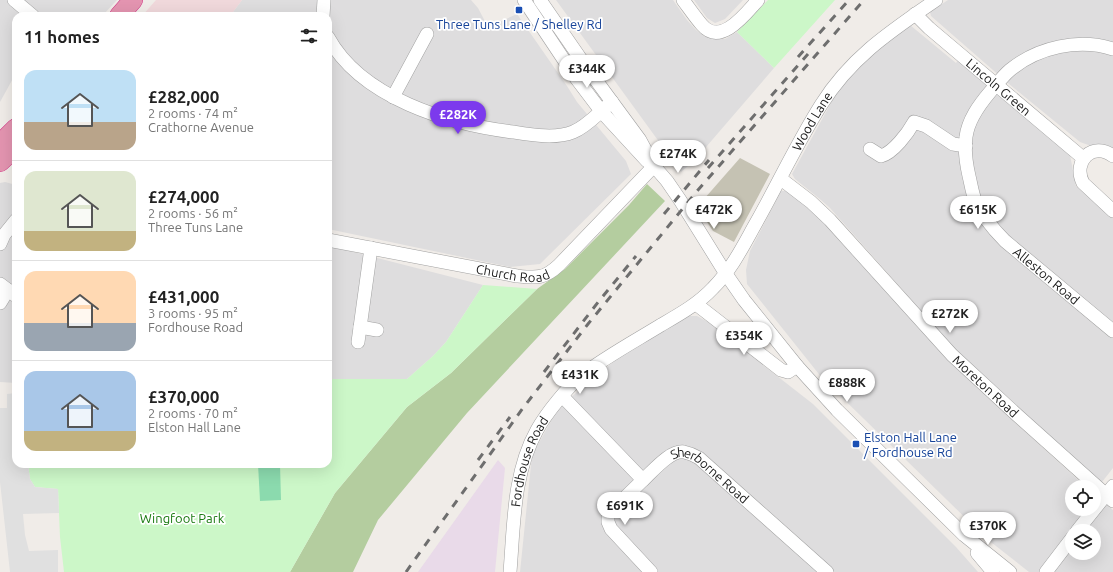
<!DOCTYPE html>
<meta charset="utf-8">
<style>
:root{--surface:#fff;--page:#f2f2f2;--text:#222;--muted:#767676;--line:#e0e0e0;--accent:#7c3aed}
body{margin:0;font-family:Ubuntu,sans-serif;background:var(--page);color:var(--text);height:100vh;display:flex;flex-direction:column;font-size:15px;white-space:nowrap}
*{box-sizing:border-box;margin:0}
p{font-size:13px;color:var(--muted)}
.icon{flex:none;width:22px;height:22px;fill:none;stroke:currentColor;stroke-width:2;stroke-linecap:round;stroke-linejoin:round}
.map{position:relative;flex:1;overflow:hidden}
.side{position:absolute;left:12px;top:12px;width:320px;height:456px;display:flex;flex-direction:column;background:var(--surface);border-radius:12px;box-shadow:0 4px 16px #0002}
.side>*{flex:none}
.controls{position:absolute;left:1065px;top:480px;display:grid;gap:8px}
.controls a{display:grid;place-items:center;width:36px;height:36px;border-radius:50%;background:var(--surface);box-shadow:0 4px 16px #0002;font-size:20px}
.price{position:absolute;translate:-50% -34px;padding:0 9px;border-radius:14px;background:#fff;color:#222;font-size:13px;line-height:26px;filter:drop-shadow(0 1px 2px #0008)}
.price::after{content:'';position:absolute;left:50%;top:24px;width:12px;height:9px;margin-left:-6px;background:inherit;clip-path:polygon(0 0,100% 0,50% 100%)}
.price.selected{background:var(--accent);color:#fff}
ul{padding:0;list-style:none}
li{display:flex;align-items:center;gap:12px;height:100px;padding:0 12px}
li+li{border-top:1px solid var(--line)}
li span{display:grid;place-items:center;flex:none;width:112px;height:80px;border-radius:12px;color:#555}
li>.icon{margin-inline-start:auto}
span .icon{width:48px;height:48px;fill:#fffc;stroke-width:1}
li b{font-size:17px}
h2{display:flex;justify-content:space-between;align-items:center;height:48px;padding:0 12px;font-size:17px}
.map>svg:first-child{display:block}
.residential{fill:#deddde;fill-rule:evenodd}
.commercial{fill:#f0d8db}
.industrial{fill:#e9dae9}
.construction{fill:#c5c2b3}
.forest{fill:#b4cd9f}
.park{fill:#ccf7c8}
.pitch{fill:#8bdaae}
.parking{fill:#e0e0e0}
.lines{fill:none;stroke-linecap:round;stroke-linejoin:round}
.minor-casing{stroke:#a1a1a1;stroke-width:14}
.highway-casing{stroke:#d13184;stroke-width:20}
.minor{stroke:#fff;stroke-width:13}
.highway{stroke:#e394b0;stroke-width:19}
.rail{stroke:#6e6e6e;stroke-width:3;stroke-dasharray:8 8;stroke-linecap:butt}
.transit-dot{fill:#1a4fb4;stroke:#fff;stroke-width:1.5}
.labels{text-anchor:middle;stroke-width:3.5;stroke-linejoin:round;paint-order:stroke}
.transit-label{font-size:13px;fill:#164399;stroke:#fff}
.street-label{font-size:13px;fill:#202020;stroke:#fff}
.park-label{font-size:13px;fill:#1b7b12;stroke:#fff}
</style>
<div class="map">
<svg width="1113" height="572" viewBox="0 0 1113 572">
<rect width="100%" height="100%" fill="#f0ece8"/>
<g class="residential">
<polygon points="0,0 117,0 102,16 16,16 16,73 0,102"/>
<polygon points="242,0 471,0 478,8 488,27 517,14 567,86 577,102 626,161 631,174 540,264 510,267 328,229 328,16 230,16"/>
<polygon points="556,0 673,0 687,20 696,30 704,36 714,39 725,39 737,32 774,68 694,161 681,172"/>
<polygon points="694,0 743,0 725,19 715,23 707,18"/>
<polygon points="948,0 1113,0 1113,150 1094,147 1080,142 1009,84 931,16 930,12"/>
<polygon points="910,25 956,63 959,59 1070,155 1076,186 1113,218 1113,468 1102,482 1072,457 954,348 830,208 821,200 795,179 792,174 843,81 868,54"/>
<polygon points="5,182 16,185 16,383 0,382 0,183"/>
<path d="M781,191H788L808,206L874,275L946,355L976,387L1086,487H1072V509H1094V494L1113,510V572H1029L987,539L822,378L747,284L746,270L750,251ZM1072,531H1094V553H1072Z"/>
<polygon points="328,246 346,250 483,285 446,342 433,356 407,379 328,379"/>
<polygon points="685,316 697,316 708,322 813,404 956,547 978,572 520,572 532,455 555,414 571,397 618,358"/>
</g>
<polygon class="commercial" points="156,0 242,0 230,16 142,16"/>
<polygon class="industrial" points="498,460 505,468 495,572 418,572"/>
<polygon class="construction" points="740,158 770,174 734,242 713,231 697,207"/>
<polygon class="forest" points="647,184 665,201 467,413 378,520 353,572 290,572 335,493 407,407 451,373 537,289 565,269 629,205"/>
<g class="park">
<polygon points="768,0 835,0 774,68 737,32"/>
<polygon points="483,285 537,289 451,373 407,407 335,493 290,572 64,572 60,537 58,489 35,487 30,479 28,464 328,464 328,379 407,379 433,356 446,342"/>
</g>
<polygon class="pitch" points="258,464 280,464 281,500 260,501"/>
<polygon class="parking" points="16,393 16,464 28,464 30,479 35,487 58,489 59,513 23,514 25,535 29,551 58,550 58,572 10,572 0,482 0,408 7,408 7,394"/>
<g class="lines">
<defs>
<g id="minor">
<polyline points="14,0 33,16"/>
<polyline points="524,0 576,78 601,111 647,161"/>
<polyline points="540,0 587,68 640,140 654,166 667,181 680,200 726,274 744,300 797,366 837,410 964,535 1010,572"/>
<path d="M683,0C689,8 695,17 702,25C721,47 746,13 758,0"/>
<path id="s1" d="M915,14L929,28L1083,158"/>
<polyline points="323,16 324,0"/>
<path d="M328,37C361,98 448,124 513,132C532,135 556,139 573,132C588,126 600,111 612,102"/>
<path id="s2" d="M1113,49C1079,38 1038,47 1010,70C1003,76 996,85 990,92C979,105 968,120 966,137C964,151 966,163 969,176C971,184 972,192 975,200C982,216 993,229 1005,241L1113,331"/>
<polyline points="393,97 427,34"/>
<path d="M870,149L881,156C893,153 908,133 914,122L926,126L953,144L966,146"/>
<path d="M1113,156C1093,141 1072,161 1083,183L1113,211"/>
<path id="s3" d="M781,179L811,202L830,220L952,355L1017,415L1113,501"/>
<path id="s4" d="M328,240L517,276C537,278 544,279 559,265L654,166"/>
<polyline points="0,244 4,235 16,220"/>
<polyline points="0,284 16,296"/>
<polyline points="0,303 8,290"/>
<polyline points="696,304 781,370 788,372 797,366"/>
<polyline points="360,327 377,330"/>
<polyline points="358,342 371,248"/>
<path id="s5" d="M562,396L643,480C653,471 670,450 684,452C689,453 694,455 699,458L827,572"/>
<polyline points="643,480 608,514 608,522 611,529 651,572"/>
<polyline points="1077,531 1113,486"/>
<polyline points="977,553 993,572"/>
<path id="s6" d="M510,572C514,524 513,473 537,430C547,412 567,388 582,375C607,356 635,341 661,325C680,314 698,304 713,288C732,269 743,246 756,223C778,184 797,143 821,105C851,57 891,31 936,0"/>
<polyline points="1046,572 1072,538"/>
</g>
<g id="highway">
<polyline points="119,16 133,0"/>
<polyline points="0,144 16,128"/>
<polyline points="0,162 16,147"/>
</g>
</defs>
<use href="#minor" class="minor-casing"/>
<use href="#highway" class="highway-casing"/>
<use href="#minor" class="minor"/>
<use href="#highway" class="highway"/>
<g class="rail">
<polyline points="798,57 849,0"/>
<polyline points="708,168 808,54"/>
<polyline points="664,214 709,160"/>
<polyline points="544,372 599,301 636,256"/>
<polyline points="478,460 510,417"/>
<polyline points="406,572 523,408 588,324 698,190 864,0"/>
</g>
</g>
<g class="transit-dot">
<rect x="515" y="6" width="8" height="8" rx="2"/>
<rect x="852" y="440" width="8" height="8" rx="2"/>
</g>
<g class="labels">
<g class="transit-label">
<text x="519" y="29">Three Tuns Lane / Shelley Rd</text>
<text x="864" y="442" text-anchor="start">Elston Hall Lane<tspan x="864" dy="15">/ Fordhouse Rd</tspan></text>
</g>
<g class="street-label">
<text dy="5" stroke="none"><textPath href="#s1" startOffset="111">Lincoln Green</textPath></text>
<text dy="5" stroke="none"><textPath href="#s6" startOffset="569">Wood Lane</textPath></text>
<text dy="5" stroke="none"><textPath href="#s4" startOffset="188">Church Road</textPath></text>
<text dy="5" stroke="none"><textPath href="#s2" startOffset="360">Alleston Road</textPath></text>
<text dy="5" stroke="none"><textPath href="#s3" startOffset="292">Moreton Road</textPath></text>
<text dy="5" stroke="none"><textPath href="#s6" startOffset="113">Fordhouse Road</textPath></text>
<text dy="5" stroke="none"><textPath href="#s5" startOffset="201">Sherborne Road</textPath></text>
</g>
<g class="park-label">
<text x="182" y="523">Wingfoot Park</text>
</g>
</g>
</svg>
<div class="controls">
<a><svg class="icon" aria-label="locate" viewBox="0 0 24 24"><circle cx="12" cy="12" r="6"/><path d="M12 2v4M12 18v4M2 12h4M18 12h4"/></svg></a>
<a><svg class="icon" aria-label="layers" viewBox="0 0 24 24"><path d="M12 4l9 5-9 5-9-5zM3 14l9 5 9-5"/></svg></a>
</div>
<b class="price" style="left:587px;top:89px">£344K</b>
<b class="price selected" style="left:458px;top:135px">£282K</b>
<b class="price" style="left:678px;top:174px">£274K</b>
<b class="price" style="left:714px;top:230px">£472K</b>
<b class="price" style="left:978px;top:230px">£615K</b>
<b class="price" style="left:950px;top:334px">£272K</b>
<b class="price" style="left:744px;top:356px">£354K</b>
<b class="price" style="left:580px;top:395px">£431K</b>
<b class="price" style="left:847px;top:403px">£888K</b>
<b class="price" style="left:625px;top:526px">£691K</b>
<b class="price" style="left:988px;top:546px">£370K</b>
<section class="side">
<h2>11 homes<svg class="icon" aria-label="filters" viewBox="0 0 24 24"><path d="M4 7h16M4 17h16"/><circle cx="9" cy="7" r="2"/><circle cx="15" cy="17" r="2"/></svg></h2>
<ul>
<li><span style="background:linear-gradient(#bfe0f5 65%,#b9a48a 0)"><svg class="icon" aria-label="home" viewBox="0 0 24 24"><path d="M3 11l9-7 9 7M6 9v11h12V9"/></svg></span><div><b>£282,000</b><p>2 rooms · 74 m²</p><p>Crathorne Avenue</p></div></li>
<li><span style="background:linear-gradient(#dfe7d0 75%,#c2b280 0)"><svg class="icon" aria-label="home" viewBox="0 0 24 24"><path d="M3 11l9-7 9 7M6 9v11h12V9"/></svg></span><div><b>£274,000</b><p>2 rooms · 56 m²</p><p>Three Tuns Lane</p></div></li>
<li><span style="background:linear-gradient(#ffd9b3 65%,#9aa5b1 0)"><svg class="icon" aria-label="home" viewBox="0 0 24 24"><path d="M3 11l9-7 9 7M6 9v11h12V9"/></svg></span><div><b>£431,000</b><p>3 rooms · 95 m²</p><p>Fordhouse Road</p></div></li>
<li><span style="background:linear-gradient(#a9c7e8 75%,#c2b280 0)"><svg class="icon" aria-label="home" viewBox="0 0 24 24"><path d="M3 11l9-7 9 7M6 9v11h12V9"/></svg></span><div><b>£370,000</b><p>2 rooms · 70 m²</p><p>Elston Hall Lane</p></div></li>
</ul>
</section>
</div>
